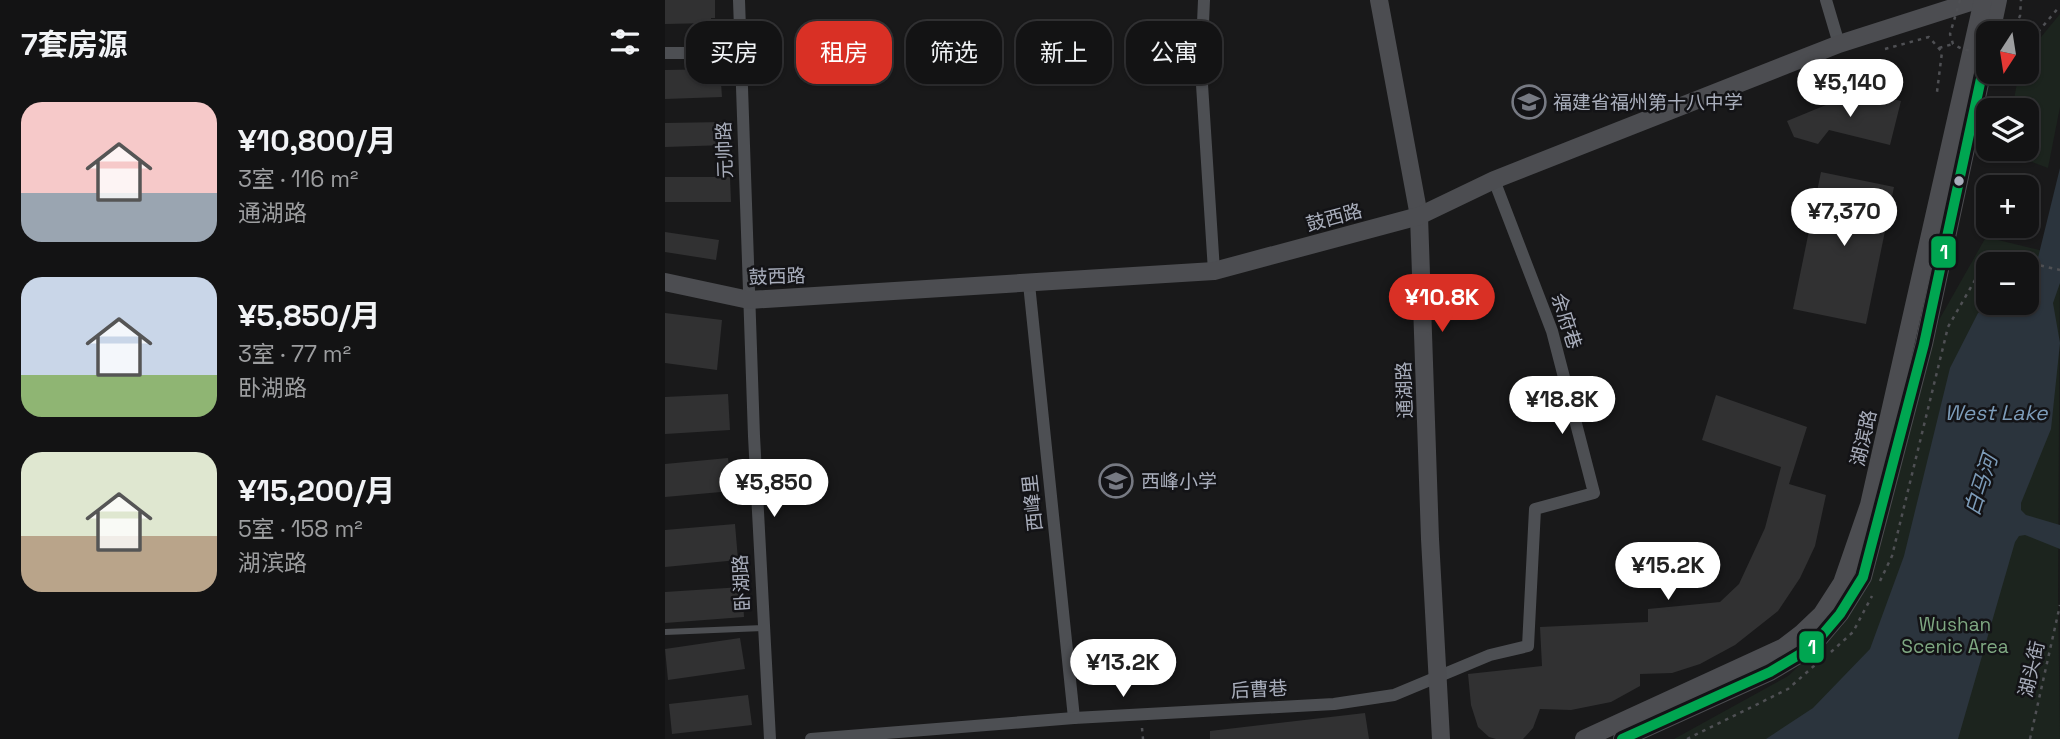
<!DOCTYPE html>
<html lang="zh">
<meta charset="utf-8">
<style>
:root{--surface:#131314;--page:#202022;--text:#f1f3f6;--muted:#9d9ea0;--line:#323234;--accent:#d93025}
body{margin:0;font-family:"Space Grotesk","Noto Sans SC",sans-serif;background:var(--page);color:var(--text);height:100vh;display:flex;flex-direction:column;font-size:26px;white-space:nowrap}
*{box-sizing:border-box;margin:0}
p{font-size:23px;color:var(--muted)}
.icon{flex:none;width:38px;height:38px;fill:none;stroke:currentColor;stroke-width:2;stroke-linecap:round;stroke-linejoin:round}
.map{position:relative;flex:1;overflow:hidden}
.details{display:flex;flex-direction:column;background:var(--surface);width:665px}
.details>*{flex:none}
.hud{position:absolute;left:21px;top:21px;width:665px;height:63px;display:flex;gap:14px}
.needle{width:46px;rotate:192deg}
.buttons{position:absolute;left:1311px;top:21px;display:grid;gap:14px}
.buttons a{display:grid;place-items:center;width:63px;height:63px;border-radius:14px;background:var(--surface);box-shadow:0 2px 5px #0004,0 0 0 2px var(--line);font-size:35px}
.price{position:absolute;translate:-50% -60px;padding:0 16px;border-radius:24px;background:#fff;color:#222;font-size:23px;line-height:46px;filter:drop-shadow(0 2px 4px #0008)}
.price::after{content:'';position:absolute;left:50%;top:42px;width:21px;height:16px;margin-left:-10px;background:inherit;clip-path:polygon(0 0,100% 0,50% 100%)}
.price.selected{background:var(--accent);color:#fff}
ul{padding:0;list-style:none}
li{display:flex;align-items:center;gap:21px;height:175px;padding:0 21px}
li span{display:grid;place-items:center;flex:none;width:196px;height:140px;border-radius:21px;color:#555}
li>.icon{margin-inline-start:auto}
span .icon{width:84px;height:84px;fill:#fffc;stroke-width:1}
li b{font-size:30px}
h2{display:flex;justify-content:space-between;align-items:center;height:84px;padding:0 21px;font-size:30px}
.chip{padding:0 24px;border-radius:21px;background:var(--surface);box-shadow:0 2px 5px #0004,0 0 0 2px var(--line);font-size:24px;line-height:63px}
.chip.selected{background:var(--accent);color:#fff}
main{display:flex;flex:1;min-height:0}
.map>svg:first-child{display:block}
.green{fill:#1c241e;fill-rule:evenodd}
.water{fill:#2b343d}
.building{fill:#313132}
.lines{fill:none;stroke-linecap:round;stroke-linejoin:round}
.path{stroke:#4f5054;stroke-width:2.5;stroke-dasharray:3.5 5;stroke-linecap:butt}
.lane{stroke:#4d4f53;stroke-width:6}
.street{stroke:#4d4f53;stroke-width:12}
.secondary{stroke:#4c4d51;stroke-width:18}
.path-bridge{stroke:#4f5054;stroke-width:2.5;stroke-dasharray:3.5 5;stroke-linecap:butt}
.bus-1-casing{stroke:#131316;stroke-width:16}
.bus-1{stroke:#00a651;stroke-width:10}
.bus-dot{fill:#a9aebc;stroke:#131316;stroke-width:2.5}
.labels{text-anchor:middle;stroke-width:5;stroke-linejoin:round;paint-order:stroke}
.poi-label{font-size:19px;fill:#a9aebc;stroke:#131316;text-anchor:start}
.street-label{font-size:19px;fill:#a9aebc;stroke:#131316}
.park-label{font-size:19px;fill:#7fa882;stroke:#131316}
.water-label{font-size:21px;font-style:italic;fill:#7d9cb9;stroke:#131316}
.line-badge{stroke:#131316;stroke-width:2.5}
.badge-label{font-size:19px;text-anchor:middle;font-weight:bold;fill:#fff}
</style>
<main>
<section class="details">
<h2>7套房源<svg class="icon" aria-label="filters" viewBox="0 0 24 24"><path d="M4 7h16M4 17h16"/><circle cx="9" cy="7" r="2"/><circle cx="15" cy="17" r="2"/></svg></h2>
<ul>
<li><span style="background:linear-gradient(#f6c9c9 65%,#9aa5b1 0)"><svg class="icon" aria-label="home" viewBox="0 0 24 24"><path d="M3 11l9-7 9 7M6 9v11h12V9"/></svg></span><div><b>¥10,800/月</b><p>3室 · 116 m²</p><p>通湖路</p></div></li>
<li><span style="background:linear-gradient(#c9d6e8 70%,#8fb573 0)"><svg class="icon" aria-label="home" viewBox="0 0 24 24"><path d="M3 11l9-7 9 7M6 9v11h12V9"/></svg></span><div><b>¥5,850/月</b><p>3室 · 77 m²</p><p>卧湖路</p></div></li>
<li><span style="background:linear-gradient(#dfe7d0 60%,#b9a48a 0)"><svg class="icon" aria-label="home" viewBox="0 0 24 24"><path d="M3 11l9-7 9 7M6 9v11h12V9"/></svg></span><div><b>¥15,200/月</b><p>5室 · 158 m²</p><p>湖滨路</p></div></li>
</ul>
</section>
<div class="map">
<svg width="1395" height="739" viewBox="0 0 1395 739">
<rect width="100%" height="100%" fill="#19191a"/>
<g class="green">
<polygon points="1395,14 1395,107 1383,168 1340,152 1340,149 1362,149 1362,110 1347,110 1354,72 1362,72 1362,54"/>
<path d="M1321,237L1395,255L1393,593L1395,739H1009L1123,676L1177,626L1211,560L1274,320ZM1323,264H1362V303H1323Z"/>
</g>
<polygon class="water" points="1395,168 1395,283 1388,303 1395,343 1386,429 1356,503 1356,510 1361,515 1395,525 1395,549 1360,535 1354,536 1350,542 1293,739 1101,739 1148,708 1205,649 1239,556 1285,368 1313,313 1327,303 1362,303 1362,277 1370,270"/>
<g class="building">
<polygon points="0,0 50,0 50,18 46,18 46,23 0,24"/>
<polygon points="55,69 57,97 0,99 0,70"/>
<polygon points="1195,91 1236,101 1225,145 1164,130 1153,144 1129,137 1122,121"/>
<polygon points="60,122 61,145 0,147 0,123"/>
<polygon points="1156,172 1229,187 1201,324 1128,309"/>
<polygon points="0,177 65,177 66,202 0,202"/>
<polygon points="0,232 54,240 51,260 0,252"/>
<polygon points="0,313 57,320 52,370 0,363"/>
<polygon points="63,394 65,430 0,434 0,397"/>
<polygon points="1051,395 1142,427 1124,484 1161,495 1150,546 1135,578 1113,611 1070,645 1035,664 1007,673 975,674 975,686 946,702 906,710 875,709 868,728 858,739 831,739 824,737 813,727 806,705 803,674 877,666 875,627 983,622 983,609 1055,602 1074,584 1100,528 1116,467 1037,440"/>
<polygon points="63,458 67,491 0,497 0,464"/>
<polygon points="70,524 73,560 0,567 0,530"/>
<polygon points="77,587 79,617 0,623 0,592"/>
<polygon points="75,638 80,669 3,680 0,649"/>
<polygon points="83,695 87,725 7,734 4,704"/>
<polygon points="700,713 704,739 545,739 545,731"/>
</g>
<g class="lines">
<g class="path">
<polyline points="1346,33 1355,16 1356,0"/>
<polyline points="1362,34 1371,35"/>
<polyline points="1362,45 1395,6"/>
<polyline points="1274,48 1288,44"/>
<polyline points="1220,49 1264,37 1277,52 1272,92"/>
<polyline points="1215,581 1227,556 1283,327 1325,254 1395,270"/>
<polyline points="1166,652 1188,632 1207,596"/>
<polyline points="477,728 478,739"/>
<polyline points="1022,739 1123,689 1150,665"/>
<polyline points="1365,739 1395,605"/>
</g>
<polyline class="lane" points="0,632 98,628"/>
<g class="street">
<polyline points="74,0 89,436 105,739"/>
<polyline points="539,0 536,69 549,271"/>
<polyline points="1161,0 1174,44"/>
<polyline points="0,53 75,53"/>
<polyline points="364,284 409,718"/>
<polyline points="146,739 409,718 669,704 729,695 825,655 863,646 870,509 929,493 887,331 829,180"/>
</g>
<g class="secondary">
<polyline points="714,0 754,216 765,539 776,739"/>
<polyline points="1326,33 1333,0"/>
<polyline points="0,282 84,300 549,271 754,216 829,180 1174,44 1312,0"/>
<polyline points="919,739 1119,647 1136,634 1157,614 1177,583 1204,505 1318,0"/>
<polyline points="957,739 1105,672 1147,647 1175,614 1198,577 1259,344 1323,46"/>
</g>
<path class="path-bridge" d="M1295,0L1285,34L1288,44C1299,51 1311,54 1323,47"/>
<defs>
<polyline id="bus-1" points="957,739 1105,672 1147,647 1175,614 1198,577 1259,344 1323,46"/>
</defs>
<use href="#bus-1" class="bus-1-casing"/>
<use href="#bus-1" class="bus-1"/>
</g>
<defs>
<symbol id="school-ring" viewBox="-11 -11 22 22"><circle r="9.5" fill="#131316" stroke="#777a83" stroke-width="1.5"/><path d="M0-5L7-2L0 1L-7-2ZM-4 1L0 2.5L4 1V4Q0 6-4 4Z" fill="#777a83"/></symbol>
</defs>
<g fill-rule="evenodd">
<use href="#school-ring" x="845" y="83" width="38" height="38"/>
<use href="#school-ring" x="432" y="462" width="38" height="38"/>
</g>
<circle class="bus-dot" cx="1294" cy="181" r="6"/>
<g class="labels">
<g class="poi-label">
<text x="888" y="109">福建省福州第十八中学</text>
<text x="476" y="488">西峰小学</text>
</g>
<g class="street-label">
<text transform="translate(59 150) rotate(-92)" y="7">元帅路</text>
<text transform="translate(669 217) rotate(-15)" y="7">鼓西路</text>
<text transform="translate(112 276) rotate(-2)" y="7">鼓西路</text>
<text transform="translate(902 321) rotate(72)" y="7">余府巷</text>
<text transform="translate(739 390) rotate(-92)" y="7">通湖路</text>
<text transform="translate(1198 438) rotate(-77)" y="7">湖滨路</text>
<text transform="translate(367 503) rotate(-96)" y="7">西峰里</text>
<text transform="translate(76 583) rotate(-93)" y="7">卧湖路</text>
<text transform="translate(1366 669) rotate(-77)" y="7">湖头街</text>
<text transform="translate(594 689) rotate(-3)" y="7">后曹巷</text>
</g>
<g class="park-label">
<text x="1290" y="631">Wushan<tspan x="1290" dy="22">Scenic Area</tspan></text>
</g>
<g class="water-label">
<text x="1331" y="420">West Lake</text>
<text transform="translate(1316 485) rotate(-72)" y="7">白马河</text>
</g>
</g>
<g class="line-badge">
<rect x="1265" y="235" width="27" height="34" rx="7" fill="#00a651"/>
<rect x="1133" y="630" width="27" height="34" rx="7" fill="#00a651"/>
</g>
<g class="badge-label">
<text x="1279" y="259">1</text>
<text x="1147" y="654">1</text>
</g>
</svg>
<div class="buttons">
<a><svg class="needle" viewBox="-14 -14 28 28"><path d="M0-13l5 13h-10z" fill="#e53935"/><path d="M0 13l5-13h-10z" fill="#9d9ea0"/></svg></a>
<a><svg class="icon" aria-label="layers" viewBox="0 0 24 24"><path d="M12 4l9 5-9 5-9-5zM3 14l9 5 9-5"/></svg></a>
<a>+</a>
<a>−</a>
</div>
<b class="price" style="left:1185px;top:119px">¥5,140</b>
<b class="price" style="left:1179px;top:248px">¥7,370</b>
<b class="price selected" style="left:777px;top:334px">¥10.8K</b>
<b class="price" style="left:897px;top:436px">¥18.8K</b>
<b class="price" style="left:109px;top:519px">¥5,850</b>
<b class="price" style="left:1003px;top:602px">¥15.2K</b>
<b class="price" style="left:458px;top:699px">¥13.2K</b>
<div class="hud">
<a class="chip">买房</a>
<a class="chip selected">租房</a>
<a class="chip">筛选</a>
<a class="chip">新上</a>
<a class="chip">公寓</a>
</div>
</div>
</main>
